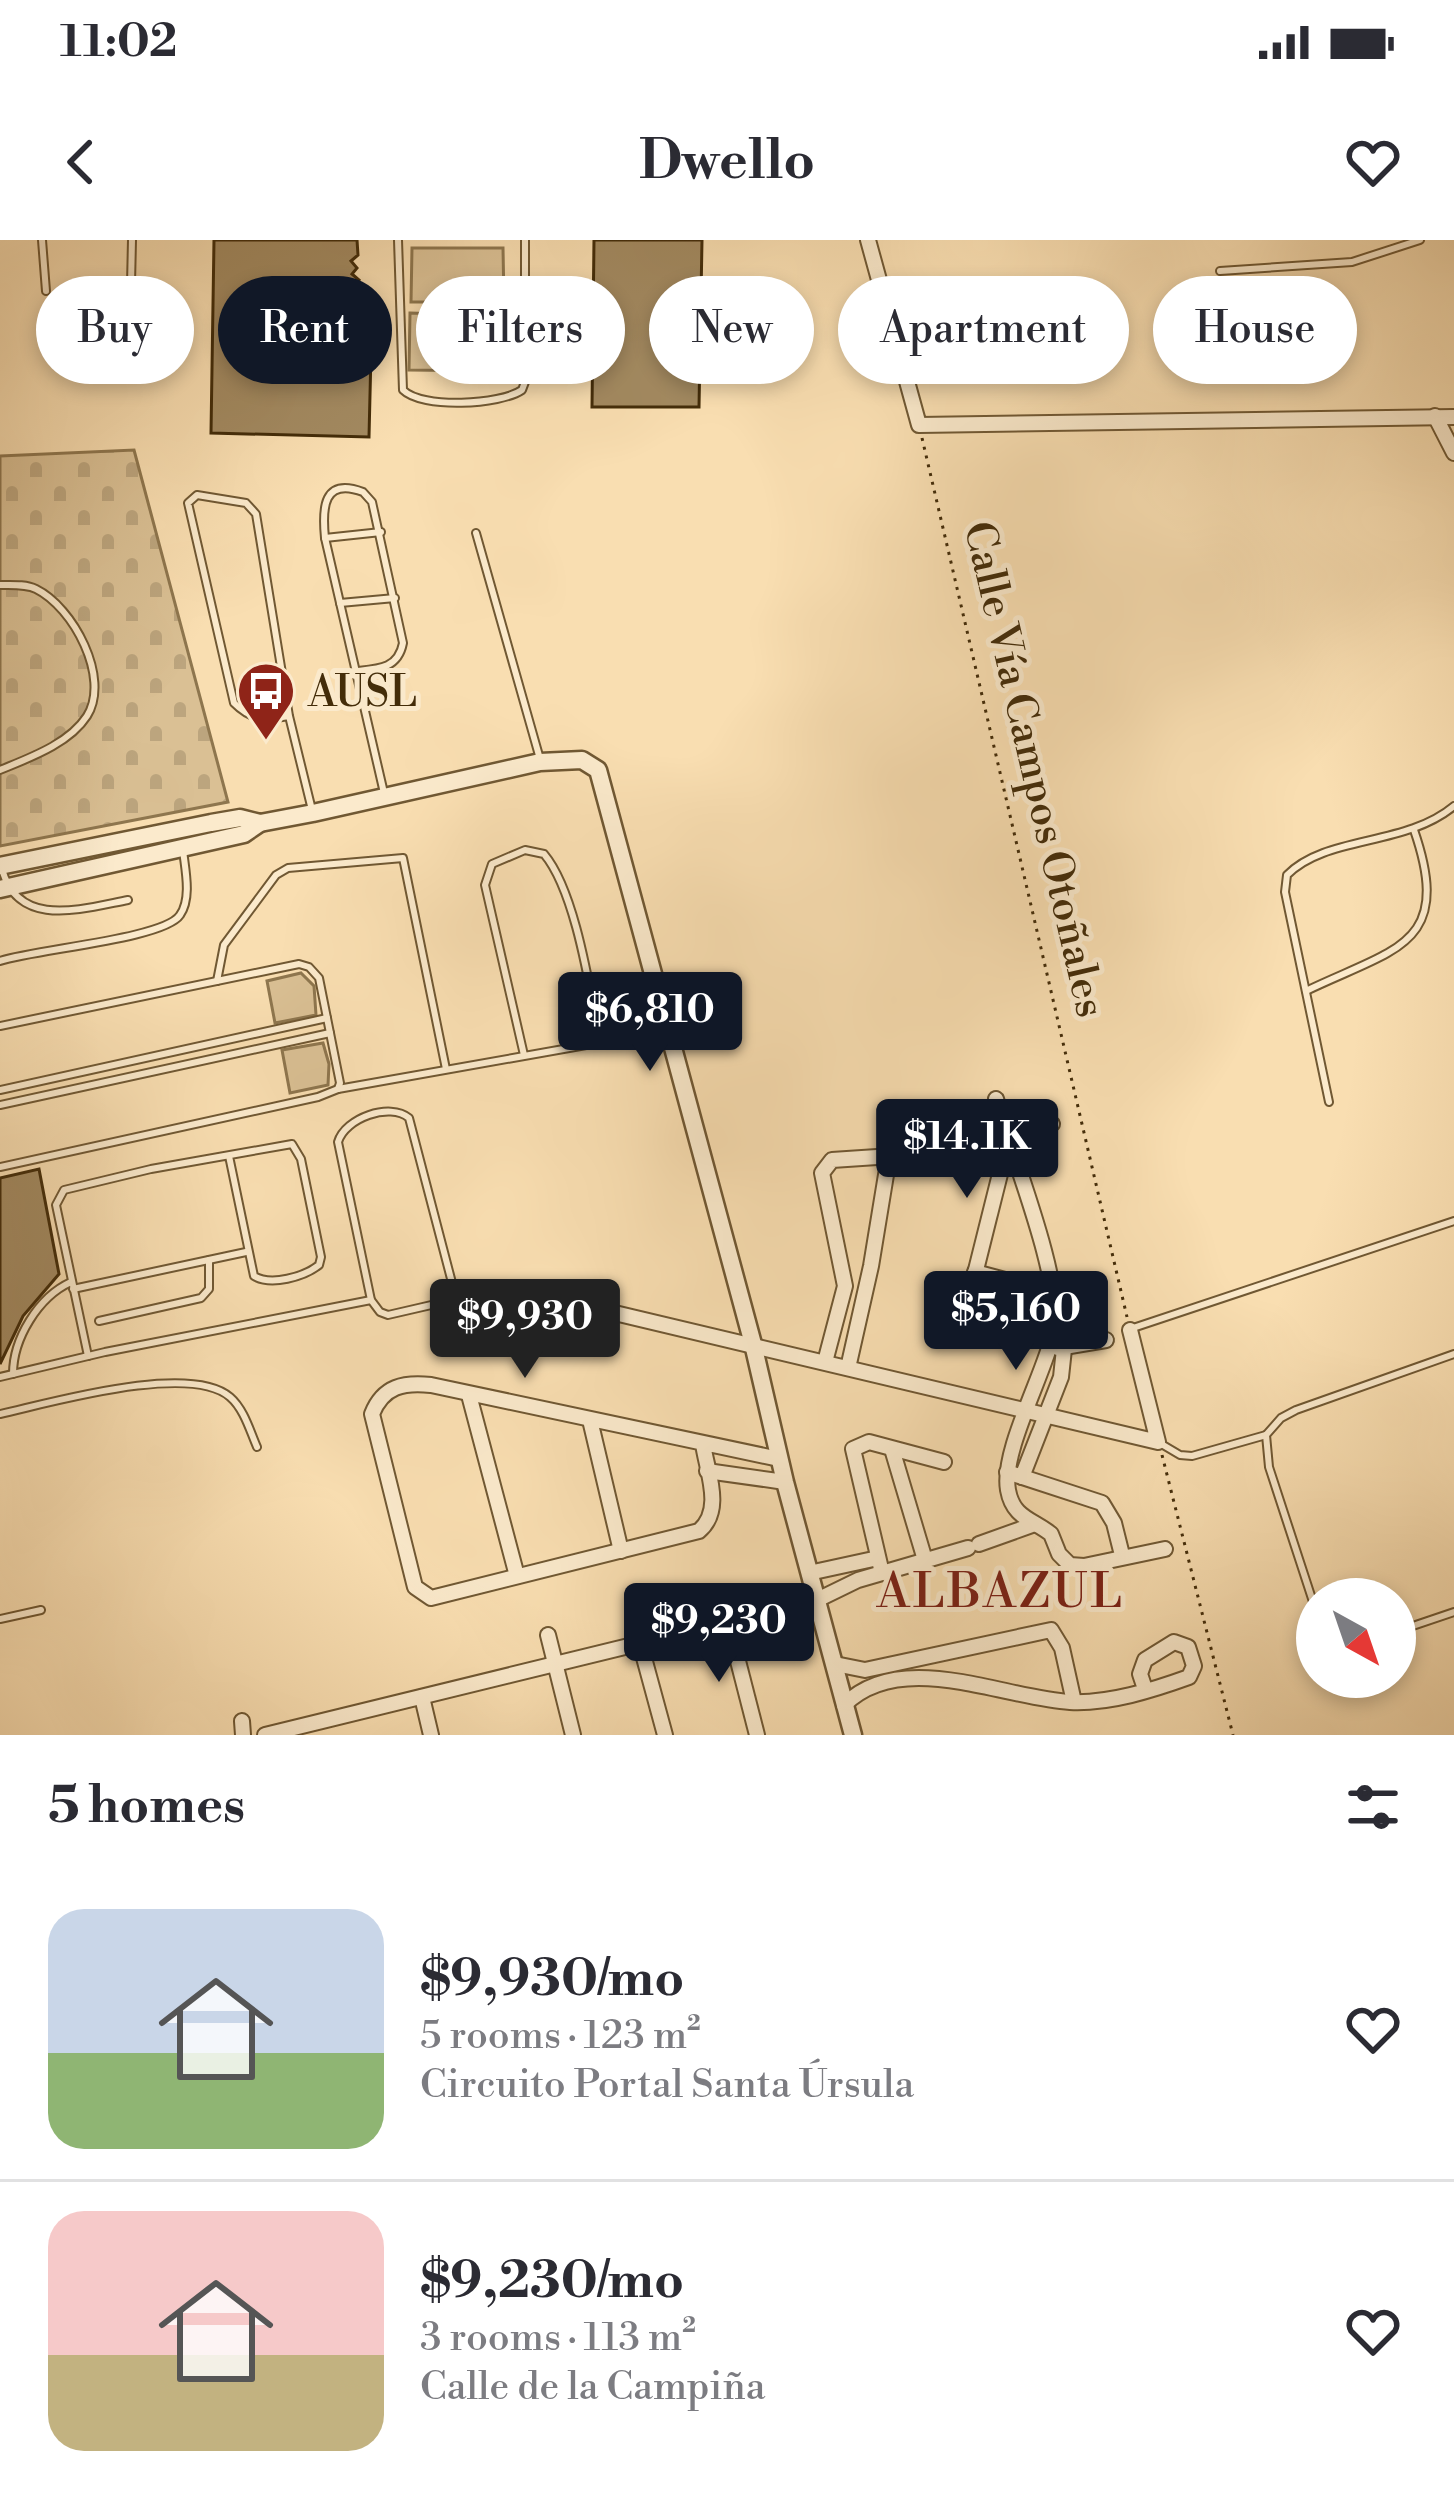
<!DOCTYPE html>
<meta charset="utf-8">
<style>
:root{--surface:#fff;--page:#f7f7f7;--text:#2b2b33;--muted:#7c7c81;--line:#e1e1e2;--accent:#111827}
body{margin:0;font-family:"Libre Bodoni",serif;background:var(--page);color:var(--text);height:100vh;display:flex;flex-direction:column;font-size:45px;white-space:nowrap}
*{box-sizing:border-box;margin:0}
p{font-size:39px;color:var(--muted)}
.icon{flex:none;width:66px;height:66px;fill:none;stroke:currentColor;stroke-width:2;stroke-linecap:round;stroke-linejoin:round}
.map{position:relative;height:1495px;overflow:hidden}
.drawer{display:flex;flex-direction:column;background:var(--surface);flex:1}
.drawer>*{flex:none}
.guide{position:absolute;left:36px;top:36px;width:1383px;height:108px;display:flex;gap:24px}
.needle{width:78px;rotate:140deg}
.fabs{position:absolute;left:1296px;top:1338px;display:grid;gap:24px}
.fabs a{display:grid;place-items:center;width:120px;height:120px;border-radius:50%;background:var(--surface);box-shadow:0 6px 18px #0003;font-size:60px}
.price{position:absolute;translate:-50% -102px;padding:0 27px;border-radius:12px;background:var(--accent);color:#fff;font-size:39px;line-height:78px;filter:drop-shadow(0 3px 6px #0008)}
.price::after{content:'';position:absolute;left:50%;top:72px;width:36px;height:27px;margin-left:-18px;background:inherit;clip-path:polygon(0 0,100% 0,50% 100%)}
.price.selected{background:#222;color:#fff}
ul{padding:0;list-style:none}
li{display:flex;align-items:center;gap:36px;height:300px;padding:0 48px}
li+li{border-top:3px solid var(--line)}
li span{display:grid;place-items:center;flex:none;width:336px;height:240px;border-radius:36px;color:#555}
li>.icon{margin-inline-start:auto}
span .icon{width:144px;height:144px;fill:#fffc;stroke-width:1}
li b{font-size:51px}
h2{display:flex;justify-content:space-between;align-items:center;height:144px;padding:0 48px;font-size:51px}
.tag{padding:0 42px;border-radius:54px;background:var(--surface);box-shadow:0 6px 18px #0003;font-size:42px;line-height:108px}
.tag.selected{background:var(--accent);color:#fff}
.status{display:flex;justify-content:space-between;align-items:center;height:84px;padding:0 60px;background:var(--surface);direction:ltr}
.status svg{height:33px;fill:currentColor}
header{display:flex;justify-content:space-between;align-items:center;height:156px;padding:0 48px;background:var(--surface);font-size:54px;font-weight:700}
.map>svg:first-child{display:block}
.green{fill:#dac094;stroke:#8e764e;stroke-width:3}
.cemetery{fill:url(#cemetery-stones);stroke:#8e764e;stroke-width:3}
.building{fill:#a28960;stroke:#432c09;stroke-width:3}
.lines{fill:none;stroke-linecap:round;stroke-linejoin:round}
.service-casing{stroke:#705833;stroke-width:10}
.minor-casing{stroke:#705833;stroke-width:18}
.tertiary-casing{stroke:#705833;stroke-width:21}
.path{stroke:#432c09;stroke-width:3;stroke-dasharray:3 6;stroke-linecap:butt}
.service{stroke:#fbeacc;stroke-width:6}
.minor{stroke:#fbeacc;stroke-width:14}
.tertiary{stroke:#fbeacc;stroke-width:16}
.labels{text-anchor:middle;stroke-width:10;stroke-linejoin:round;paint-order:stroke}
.poi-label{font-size:42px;fill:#432c09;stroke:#fbeacc;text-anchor:start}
.street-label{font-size:42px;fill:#432c09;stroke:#fbeacc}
.quarter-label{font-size:48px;letter-spacing:3px;fill:#7a1f14;stroke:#fbeacc}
</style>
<div class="status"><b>11:02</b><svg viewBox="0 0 49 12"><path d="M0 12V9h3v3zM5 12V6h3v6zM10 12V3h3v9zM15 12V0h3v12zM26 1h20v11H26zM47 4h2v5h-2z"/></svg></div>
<header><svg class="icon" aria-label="back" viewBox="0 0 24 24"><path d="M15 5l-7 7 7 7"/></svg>Dwello<svg class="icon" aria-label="heart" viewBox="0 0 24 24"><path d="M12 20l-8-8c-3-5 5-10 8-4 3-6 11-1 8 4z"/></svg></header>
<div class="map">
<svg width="1454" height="1495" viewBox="0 0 1454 1495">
<defs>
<pattern id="cemetery-stones" width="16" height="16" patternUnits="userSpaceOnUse" patternTransform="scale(3)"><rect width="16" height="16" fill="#dac094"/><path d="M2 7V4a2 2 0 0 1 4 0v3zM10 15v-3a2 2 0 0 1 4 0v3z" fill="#bca57e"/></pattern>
</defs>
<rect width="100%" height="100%" fill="#f9deb1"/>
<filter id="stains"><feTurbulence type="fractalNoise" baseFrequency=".00167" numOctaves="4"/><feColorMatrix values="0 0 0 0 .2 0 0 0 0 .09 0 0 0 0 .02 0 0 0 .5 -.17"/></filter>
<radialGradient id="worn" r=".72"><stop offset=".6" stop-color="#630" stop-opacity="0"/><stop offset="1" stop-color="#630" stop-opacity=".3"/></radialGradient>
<g class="green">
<polygon points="412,8 503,8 504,62 411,62"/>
<polygon points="410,73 504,76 501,131 409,130"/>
<polygon points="301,733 314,746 316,775 275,783 267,741"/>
<polygon points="323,803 329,824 328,845 290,853 282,810"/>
</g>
<polygon class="cemetery" points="134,210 228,562 0,606 0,216"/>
<g class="building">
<polygon points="214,0 357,0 358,15 351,21 357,28 352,34 359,40 352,50 372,71 369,197 211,193"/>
<polygon points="594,0 702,0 699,167 592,167"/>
<polygon points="39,929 59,1034 23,1076 0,1124 0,938"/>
</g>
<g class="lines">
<defs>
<g id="service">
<polyline points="42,0 46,51"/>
<path d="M398,0L403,150C422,169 500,165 522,150L525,142V0"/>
<polyline points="1220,31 1352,22 1420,0"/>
<polyline points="131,44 132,0"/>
<polyline points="476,293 540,519"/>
<polyline points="325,298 381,292"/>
<path d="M0,345C12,345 26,344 36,349C73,367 111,438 87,476C69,504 29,518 0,530"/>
<polyline points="340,363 395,358"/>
<path d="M356,431C378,429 398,429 403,403L372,262L363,252C323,237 322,268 325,298L384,553"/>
<path d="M289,476C265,480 252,481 234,463L188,263L197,255L246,263L256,274L289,476L312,570"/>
<path d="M2,629C18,689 81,669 128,660"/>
<path d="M0,721C35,709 164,699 180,675C192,658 185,629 183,610"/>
<polyline points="217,741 224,705 276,635 288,628 403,618 446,829"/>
<path d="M1306,751C1395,708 1454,706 1414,590"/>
<polyline points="0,786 299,724 309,727 319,738 340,843 338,849"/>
<path d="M524,815L485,645L492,624L525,610L544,614C576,652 590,751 600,801"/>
<polyline points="0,850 327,778"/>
<path d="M1329,862L1285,652L1287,635C1326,595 1405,607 1454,566"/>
<polyline points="0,865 330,793"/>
<polyline points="0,927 318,857 338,849 665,791"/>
<polyline points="73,1049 246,1012"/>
<path d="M456,1058L409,878C390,862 345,878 338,902L371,1060L380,1072L388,1075L518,1045"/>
<polyline points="99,1081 201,1058 209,1049 209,1020"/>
<polyline points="1133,1088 1454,981"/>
<path d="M88,1116L56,965L64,950L151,929L292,904L301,919L321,1017L319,1025C304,1037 271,1046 254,1036L229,916"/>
<path d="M13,1134C13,1099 38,1057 71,1042"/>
<polyline points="0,1137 105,1112 371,1060"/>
<path d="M0,1174C50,1163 190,1122 230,1157C244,1169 250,1191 257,1207"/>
<polyline points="1158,1202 1180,1215 1192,1216 1266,1195"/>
<polyline points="1317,1374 1269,1227 1266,1195 1281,1178 1296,1170 1454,1114"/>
<polyline points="0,1379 41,1370"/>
<polyline points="1395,1392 1454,1372"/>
</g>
<g id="minor">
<polyline points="868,0 919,185 1454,177"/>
<polyline points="1435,176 1454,213"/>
<path d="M996,859C1011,912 1064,1043 1054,1091C1045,1133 1001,1211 1008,1250C1013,1278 1032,1279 1051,1294L1059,1314L1070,1325L1084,1326L1165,1309"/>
<polyline points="1005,893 1052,884"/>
<polyline points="975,1032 1054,1053"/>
<polyline points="560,1060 1158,1202 1130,1090"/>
<polyline points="964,1078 1008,902"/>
<polyline points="1058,1108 1106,1100"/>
<polyline points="825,1122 845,1046 822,933 832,920 892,916"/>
<polyline points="848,1128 871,1026 896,874"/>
<polyline points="469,1155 517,1336"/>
<polyline points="590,1180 621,1311"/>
<path d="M703,1204C707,1232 724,1270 699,1291L431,1358L415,1347L372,1174C383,1146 404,1142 431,1145L779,1219"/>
<polyline points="892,1209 925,1320"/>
<polyline points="707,1231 785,1242"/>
<polyline points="1007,1232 1102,1263 1114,1283 1122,1315"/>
<polyline points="1022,1237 1061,1137 1064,1109 1054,1092"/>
<polyline points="979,1304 1035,1284"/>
<polyline points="809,1333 878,1318"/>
<polyline points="882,1333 853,1209 869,1202 944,1222"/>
<polyline points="728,1382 757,1495"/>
<polyline points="548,1395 573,1495"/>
<polyline points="640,1403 665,1495"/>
<polyline points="835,1424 865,1430 1051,1390 1062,1408 1074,1462"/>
<polyline points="422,1457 431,1495"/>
<path d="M844,1465C901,1408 1002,1458 1070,1462C1109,1464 1153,1450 1189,1437L1194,1426L1188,1407L1174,1402L1145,1420L1140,1434L1145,1449"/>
<polyline points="242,1481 243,1495"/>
<polyline points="265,1495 817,1360 858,1340 968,1308"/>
</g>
<g id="tertiary">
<polyline points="0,626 211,583 240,578 260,583 313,573 540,522 582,520 598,530 753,1104 785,1242 853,1495"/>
<polyline points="0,649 244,594 260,583"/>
</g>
</defs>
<use href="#service" class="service-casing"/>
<use href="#minor" class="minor-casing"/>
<use href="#tertiary" class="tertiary-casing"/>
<g class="path">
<polyline points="922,198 1127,1077"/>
<polyline points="1162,1215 1233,1495"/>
</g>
<use href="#service" class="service"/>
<use href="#minor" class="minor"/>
<use href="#tertiary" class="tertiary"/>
</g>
<defs>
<symbol id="bus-pin" viewBox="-11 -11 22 30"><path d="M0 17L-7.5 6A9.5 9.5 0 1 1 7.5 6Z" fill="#8f2418" stroke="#fbeacc"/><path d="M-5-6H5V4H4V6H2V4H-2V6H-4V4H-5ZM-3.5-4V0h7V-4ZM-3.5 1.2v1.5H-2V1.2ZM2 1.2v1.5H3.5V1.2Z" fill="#fff"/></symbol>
</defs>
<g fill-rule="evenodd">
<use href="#bus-pin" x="233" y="418" width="66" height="90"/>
</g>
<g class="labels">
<g class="poi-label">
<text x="308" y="466">AUSL</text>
</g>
<g class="street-label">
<text transform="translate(1036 529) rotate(77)" y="15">Calle Vía Campos Otoñales</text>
</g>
<g class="quarter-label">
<text x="1001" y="1367">ALBAZUL</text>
</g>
</g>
<rect width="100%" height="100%" filter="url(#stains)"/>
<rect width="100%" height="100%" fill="url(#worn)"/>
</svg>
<div class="fabs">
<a><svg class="needle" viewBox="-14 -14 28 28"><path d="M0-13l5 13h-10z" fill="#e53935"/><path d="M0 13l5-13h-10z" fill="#7c7c81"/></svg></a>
</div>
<b class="price" style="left:650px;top:834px">$6,810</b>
<b class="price" style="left:967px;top:961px">$14.1K</b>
<b class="price" style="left:1016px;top:1133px">$5,160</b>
<b class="price selected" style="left:525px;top:1141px">$9,930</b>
<b class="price" style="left:719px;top:1445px">$9,230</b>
<div class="guide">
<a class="tag">Buy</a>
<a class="tag selected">Rent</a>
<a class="tag">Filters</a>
<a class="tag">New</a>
<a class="tag">Apartment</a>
<a class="tag">House</a>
</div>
</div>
<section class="drawer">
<h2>5 homes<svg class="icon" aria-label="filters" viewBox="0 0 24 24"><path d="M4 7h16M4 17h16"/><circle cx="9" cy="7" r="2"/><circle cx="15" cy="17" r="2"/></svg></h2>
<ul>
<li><span style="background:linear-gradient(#c9d6e8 60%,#8fb573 0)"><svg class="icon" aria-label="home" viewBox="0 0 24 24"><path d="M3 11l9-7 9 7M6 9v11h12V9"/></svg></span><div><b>$9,930/mo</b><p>5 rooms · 123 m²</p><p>Circuito Portal Santa Úrsula</p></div><svg class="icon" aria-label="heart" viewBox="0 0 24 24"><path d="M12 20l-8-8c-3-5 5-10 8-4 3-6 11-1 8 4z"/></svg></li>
<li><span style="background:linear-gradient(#f6c9c9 60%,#c2b280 0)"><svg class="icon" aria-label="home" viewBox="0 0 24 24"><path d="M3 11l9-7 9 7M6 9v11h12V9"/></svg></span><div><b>$9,230/mo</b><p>3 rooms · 113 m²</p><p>Calle de la Campiña</p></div><svg class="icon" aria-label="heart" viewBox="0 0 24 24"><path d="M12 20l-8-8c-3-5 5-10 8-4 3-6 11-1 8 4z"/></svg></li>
</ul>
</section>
